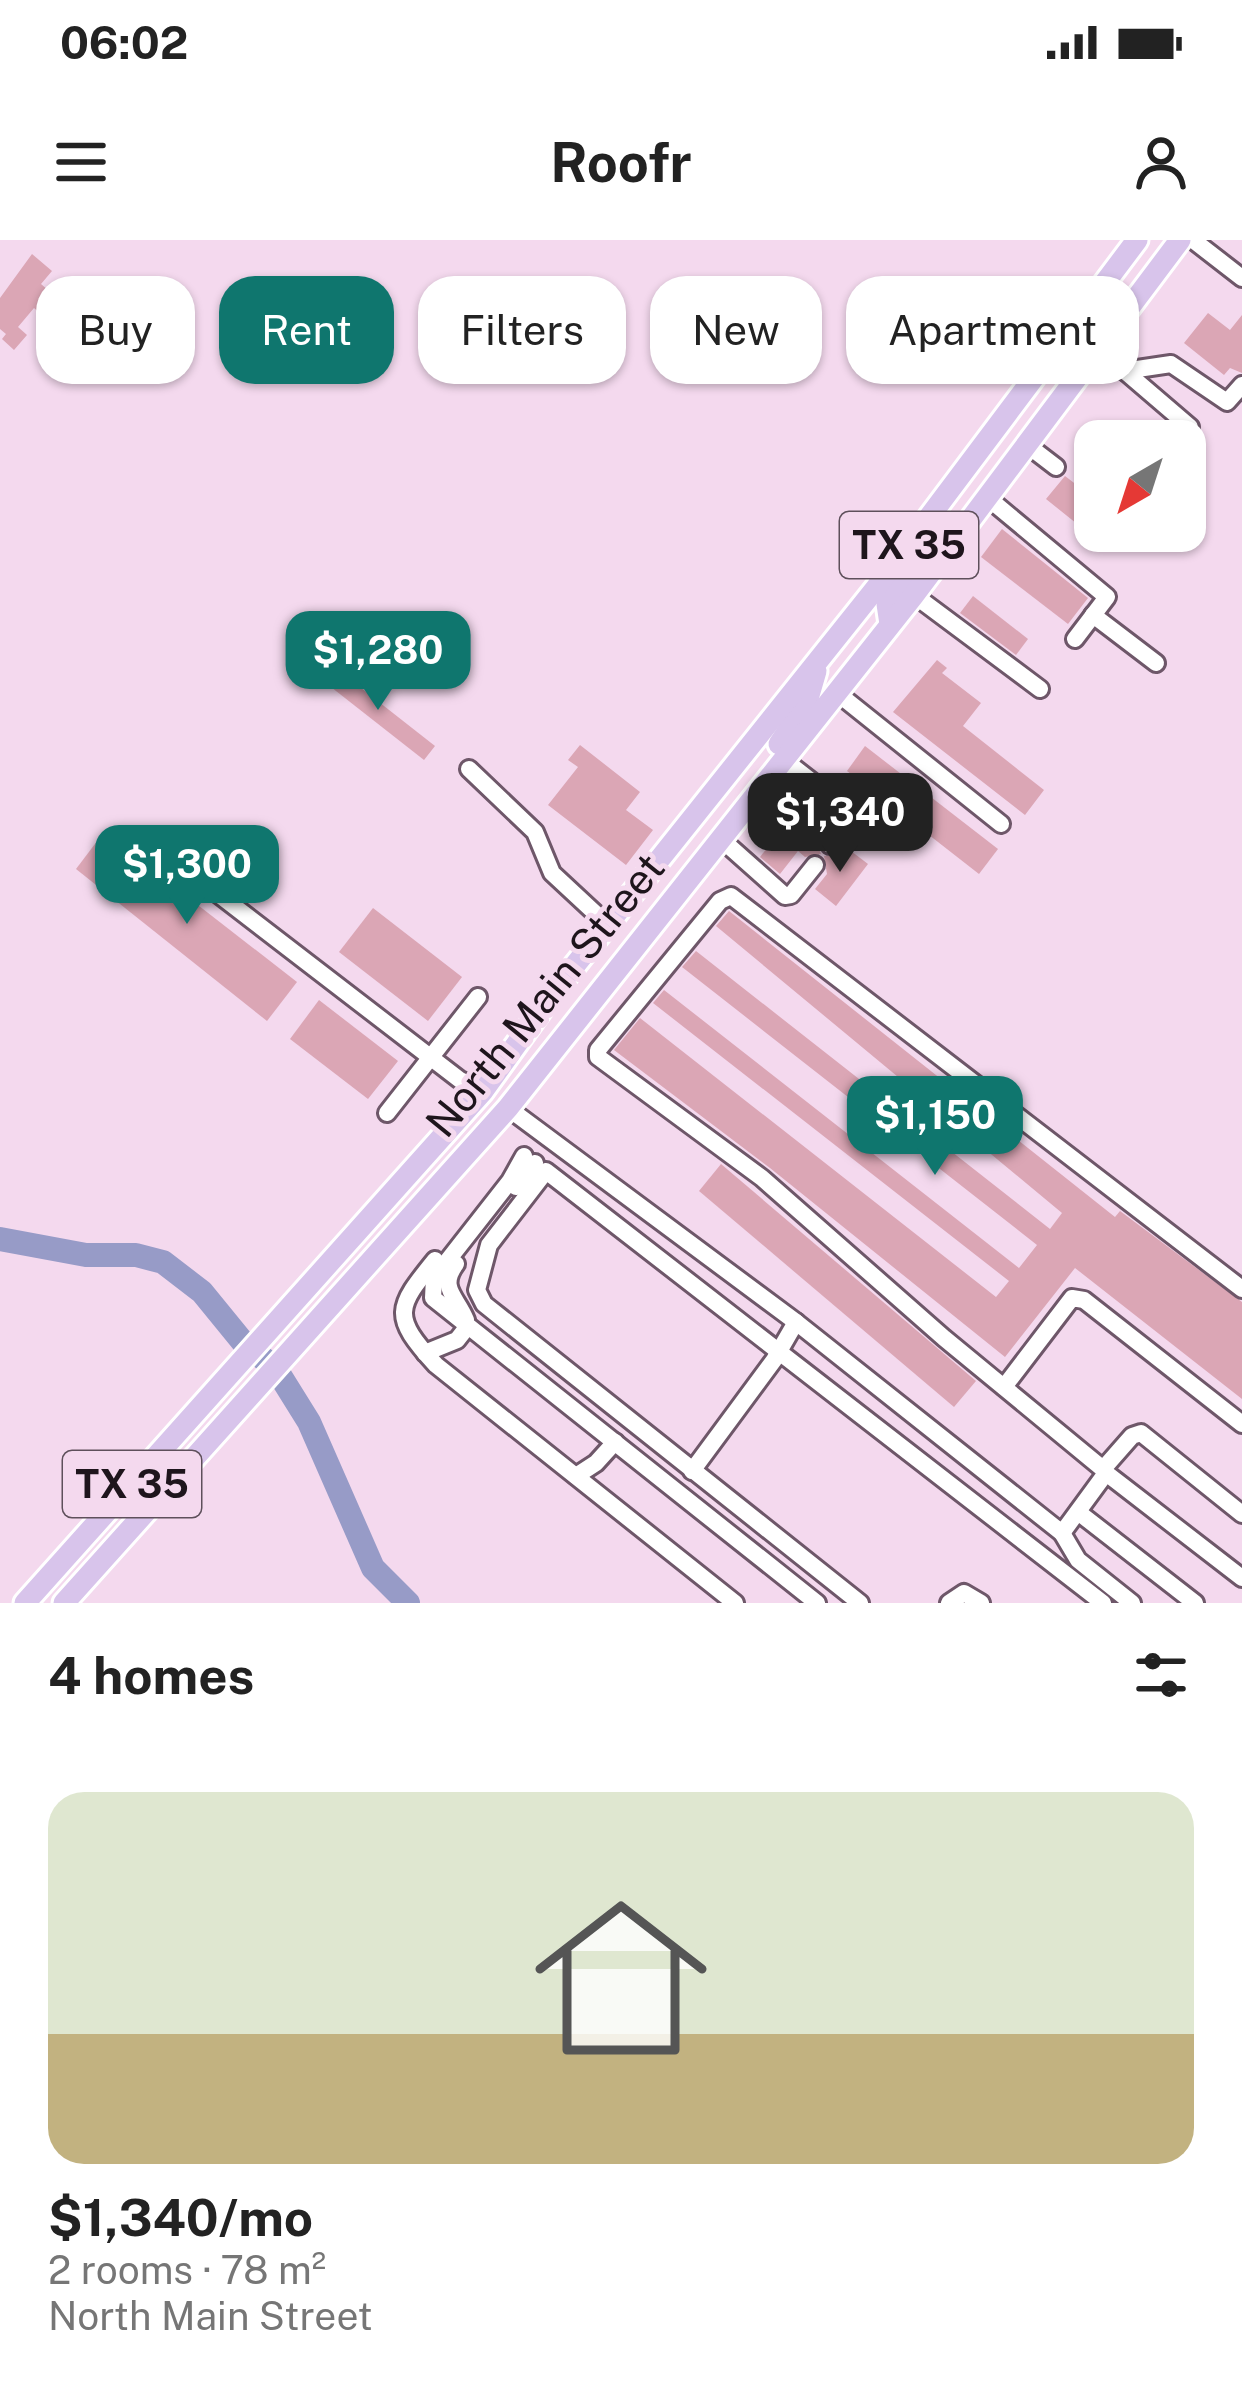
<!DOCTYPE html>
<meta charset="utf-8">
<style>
:root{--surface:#fff;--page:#f2f2f2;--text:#222;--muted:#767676;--accent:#0f766e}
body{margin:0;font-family:"Public Sans",sans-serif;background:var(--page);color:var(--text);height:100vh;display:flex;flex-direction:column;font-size:45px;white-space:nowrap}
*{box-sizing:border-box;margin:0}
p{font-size:39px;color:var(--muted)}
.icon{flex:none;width:66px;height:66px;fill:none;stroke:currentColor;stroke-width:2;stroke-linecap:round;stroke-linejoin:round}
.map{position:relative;height:1363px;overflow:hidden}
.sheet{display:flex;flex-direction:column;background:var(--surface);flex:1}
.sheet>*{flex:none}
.guide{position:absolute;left:36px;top:36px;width:1170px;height:108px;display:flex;gap:24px}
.needle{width:78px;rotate:219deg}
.fabs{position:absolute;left:1074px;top:180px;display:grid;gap:24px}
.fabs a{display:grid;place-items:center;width:132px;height:132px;border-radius:24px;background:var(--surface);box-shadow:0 3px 9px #0004;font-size:60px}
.price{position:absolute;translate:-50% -102px;padding:0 27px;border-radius:24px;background:var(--accent);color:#fff;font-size:39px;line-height:78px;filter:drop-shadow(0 3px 6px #0008)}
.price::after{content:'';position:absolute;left:50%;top:72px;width:36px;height:27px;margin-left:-18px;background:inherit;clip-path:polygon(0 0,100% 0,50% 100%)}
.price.selected{background:#222;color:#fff}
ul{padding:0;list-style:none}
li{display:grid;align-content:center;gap:24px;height:636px;padding:0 48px}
li span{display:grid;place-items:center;height:372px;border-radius:36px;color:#555}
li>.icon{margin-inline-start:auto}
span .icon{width:216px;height:216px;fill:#fffc;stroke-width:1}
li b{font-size:51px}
h2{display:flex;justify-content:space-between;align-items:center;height:144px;padding:0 48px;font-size:51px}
.tag{padding:0 42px;border-radius:36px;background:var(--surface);box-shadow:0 3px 9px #0004;font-size:42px;line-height:108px}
.tag.selected{background:var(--accent);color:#fff}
.status{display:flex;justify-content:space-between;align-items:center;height:84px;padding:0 60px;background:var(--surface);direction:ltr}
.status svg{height:33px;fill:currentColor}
header{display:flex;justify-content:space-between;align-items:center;height:156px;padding:0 48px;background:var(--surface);font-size:54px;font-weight:700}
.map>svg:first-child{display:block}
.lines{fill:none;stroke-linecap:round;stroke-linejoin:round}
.river{stroke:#979bc7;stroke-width:24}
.building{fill:#dba6b5}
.minor-casing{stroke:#6e5769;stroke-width:22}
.major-casing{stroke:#fff;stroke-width:27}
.minor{stroke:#fff;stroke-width:16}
.major{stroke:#d8c4eb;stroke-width:21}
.labels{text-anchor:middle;stroke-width:10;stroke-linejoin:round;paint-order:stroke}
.shield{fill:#f4d9ee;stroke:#5e505b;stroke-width:3}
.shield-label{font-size:39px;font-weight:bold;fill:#1e151c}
.street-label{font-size:42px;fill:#1e151c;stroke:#f4d9ee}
</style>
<div class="status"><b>06:02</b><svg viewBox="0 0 49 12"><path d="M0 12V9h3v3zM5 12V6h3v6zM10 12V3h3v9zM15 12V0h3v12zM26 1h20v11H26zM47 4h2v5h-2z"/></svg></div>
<header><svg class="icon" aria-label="menu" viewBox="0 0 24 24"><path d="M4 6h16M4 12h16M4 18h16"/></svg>Roofr<svg class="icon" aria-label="person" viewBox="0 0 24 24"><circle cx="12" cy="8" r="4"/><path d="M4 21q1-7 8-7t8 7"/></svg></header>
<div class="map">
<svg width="1242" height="1363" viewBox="0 0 1242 1363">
<rect width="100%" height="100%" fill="#f4d9ee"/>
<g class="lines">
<polyline class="river" points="0,999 86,1015 136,1015 163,1022 202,1052 242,1101 276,1129 309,1182 373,1328 408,1363"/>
</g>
<g class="building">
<polygon points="32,14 52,31 41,44 56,57 41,74 34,68 18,87 27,95 14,110 2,99 6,94 0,89 0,58"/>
<polygon points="1208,73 1230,90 1242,75 1242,133 1230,128 1224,135 1184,103"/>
<polygon points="1065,236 1095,259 1095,291 1120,291 1107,308 1046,259"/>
<polygon points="1002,289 1088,358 1068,384 981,317"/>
<polygon points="973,356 1028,399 1016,415 960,373"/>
<polygon points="937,420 947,428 942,433 981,463 963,486 1044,550 1025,575 893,472"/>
<polygon points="333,426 435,506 424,520 322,440"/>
<polygon points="580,505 640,552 626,570 653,590 626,625 548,565 578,527 568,520"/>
<polygon points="865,506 998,609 979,634 847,531"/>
<polygon points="808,555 829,571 813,592 820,597 817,604 821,614 805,617 798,611 780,634 760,617"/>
<polygon points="104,592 297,742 267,781 76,629"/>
<polygon points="847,608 868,624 836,666 815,649 827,634 824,616 842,615"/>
<polygon points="373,668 462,737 428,781 339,712"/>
<polygon points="729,671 1115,977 1120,971 1242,1062 1242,1159 1075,1028 1005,1117 770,928 614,810 640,778 996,1057 1009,1041 653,763 664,750 1019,1028 1037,1005 682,727 696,711 1050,989 1062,973 716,686"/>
<polygon points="319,760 398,821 368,859 290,799"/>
<polygon points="721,924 976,1141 954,1167 699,951"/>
</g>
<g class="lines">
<defs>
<g id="minor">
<polyline points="1193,0 1242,38"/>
<polyline points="1099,109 1190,187"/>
<polyline points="1124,131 1171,124 1227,162 1242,145"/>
<polyline points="1026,204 1056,227"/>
<polyline points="988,258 1107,357 1075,399"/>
<polyline points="914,355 1040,449"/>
<polyline points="1093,375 1156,423"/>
<polyline points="836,452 1001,584"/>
<polyline points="783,519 851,572 851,578 830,605"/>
<polyline points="469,529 535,592 552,633 609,686"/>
<polyline points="721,599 785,656 791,655 815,625"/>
<polyline points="148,600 460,840 483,851"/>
<polyline points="508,868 796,1082 1062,1293 1106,1233 1103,1229 944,1098 762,938 598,817 598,810 720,661 731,656 1242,1049"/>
<polyline points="387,873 478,757"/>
<polyline points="524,916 510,941 434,1038 433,1058 817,1363"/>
<polyline points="516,947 535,923"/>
<path d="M435,1020C396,1068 391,1076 436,1125L735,1363"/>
<path d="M456,1024C438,1048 457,1057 466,1080"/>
<polyline points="425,1113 457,1100 468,1086"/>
<polyline points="1004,1147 1072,1058 1084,1060 1242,1184"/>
<polyline points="1103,1229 1132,1196 1141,1193 1242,1274"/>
<polyline points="692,1231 774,1120 796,1082"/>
<polyline points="1106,1233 1242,1338"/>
<polyline points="576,1236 596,1223 615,1202"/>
<polyline points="1078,1272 1195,1363"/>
<polyline points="1062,1293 1078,1320 1132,1363"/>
<polyline points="860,1363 484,1064 477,1050 489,1005 546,931 1103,1363"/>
<polyline points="949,1363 964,1353 981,1363"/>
</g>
<g id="major">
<polyline points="890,384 887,364 908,335 919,305"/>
<polyline points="779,504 807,462 816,431"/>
<polyline points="25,1363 483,851 556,749 876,348 1137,0"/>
<polyline points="64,1363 508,868 914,355 1180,0"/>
</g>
</defs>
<use href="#minor" class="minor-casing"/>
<use href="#major" class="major-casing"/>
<use href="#minor" class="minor"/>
<use href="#major" class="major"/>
</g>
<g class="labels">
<g class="shield">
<rect x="840" y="272" width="138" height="66" rx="9"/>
<rect x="63" y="1211" width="138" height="66" rx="9"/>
</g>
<g class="shield-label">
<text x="909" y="319">TX 35</text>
<text x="132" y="1258">TX 35</text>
</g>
<g class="street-label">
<text transform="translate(545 755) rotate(-51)" y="15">North Main Street</text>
</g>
</g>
</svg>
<div class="fabs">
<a><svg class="needle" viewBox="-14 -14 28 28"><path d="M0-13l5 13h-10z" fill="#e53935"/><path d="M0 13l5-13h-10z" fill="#767676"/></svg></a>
</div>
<b class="price" style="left:378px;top:473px">$1,280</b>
<b class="price selected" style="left:840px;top:635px">$1,340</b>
<b class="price" style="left:187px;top:687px">$1,300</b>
<b class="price" style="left:935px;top:938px">$1,150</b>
<div class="guide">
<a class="tag">Buy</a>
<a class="tag selected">Rent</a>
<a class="tag">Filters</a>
<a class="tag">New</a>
<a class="tag">Apartment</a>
</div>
</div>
<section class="sheet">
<h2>4 homes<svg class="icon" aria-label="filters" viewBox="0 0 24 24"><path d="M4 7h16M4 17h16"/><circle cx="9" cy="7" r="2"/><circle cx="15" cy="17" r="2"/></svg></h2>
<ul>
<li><span style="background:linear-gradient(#dfe7d0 65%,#c2b280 0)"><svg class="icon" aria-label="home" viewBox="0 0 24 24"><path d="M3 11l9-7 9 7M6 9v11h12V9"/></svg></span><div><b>$1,340/mo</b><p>2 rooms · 78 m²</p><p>North Main Street</p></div></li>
</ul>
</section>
